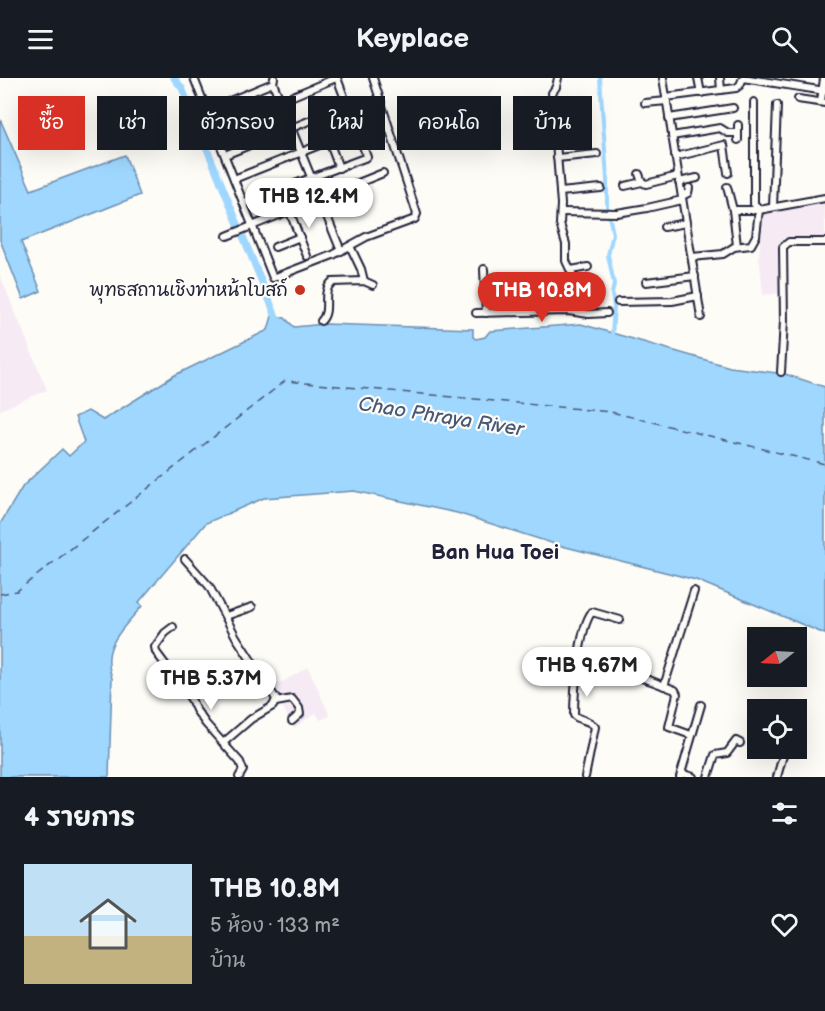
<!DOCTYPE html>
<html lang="th">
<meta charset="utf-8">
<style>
:root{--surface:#171b24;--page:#242831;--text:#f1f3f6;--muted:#9ea1a6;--accent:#d93025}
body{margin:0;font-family:"Balsamiq Sans","Playpen Sans Thai",sans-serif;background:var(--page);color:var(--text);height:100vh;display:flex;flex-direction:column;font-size:22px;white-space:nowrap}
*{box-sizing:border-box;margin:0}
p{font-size:20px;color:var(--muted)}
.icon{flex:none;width:33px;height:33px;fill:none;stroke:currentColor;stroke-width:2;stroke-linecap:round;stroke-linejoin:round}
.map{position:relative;height:699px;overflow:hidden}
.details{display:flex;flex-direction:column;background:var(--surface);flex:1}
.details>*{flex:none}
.hud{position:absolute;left:18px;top:18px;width:789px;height:54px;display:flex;gap:12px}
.needle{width:39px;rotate:252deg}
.fabs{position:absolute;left:747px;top:549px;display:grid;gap:12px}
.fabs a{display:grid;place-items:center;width:60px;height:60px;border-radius:0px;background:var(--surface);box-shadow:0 6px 24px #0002;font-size:30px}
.price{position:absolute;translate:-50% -51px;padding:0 14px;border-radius:21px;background:#fff;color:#222;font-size:20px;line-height:39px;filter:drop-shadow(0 2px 3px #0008)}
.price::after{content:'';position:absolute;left:50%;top:36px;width:18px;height:14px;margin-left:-9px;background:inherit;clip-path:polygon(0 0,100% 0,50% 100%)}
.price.active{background:var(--accent);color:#fff}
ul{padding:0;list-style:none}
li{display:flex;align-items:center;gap:18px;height:150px;padding:0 24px}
li span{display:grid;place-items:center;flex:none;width:168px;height:120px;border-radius:0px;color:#555}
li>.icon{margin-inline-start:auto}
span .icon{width:72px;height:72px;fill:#fffc;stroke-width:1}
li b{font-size:26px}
h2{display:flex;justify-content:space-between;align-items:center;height:72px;padding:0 24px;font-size:26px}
.pill{padding:0 21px;border-radius:0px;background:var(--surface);box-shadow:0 6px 24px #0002;font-size:21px;line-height:54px}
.pill.active{background:var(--accent);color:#fff}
header{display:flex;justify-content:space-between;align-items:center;height:78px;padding:0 24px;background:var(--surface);font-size:27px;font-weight:700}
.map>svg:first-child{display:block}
.built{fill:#f6ebf4}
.water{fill:#9fd7fe;stroke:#6d8fb0;stroke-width:1.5}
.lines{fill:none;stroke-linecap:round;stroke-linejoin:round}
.canal{stroke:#9fd7fe;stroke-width:4}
.river{stroke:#9fd7fe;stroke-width:7}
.ferry{stroke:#485876;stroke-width:1.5;stroke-dasharray:8 6;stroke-linecap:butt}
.minor-casing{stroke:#22223b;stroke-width:10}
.minor{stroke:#fdfcf7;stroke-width:6}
.poi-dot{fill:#c8321e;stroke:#fdfcf7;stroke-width:2}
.labels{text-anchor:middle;stroke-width:4.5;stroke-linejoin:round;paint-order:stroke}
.poi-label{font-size:18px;fill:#22223b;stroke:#fdfcf7;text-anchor:end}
.water-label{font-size:20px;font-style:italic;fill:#485876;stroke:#fdfcf7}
.quarter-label{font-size:21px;font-weight:bold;fill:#22223b;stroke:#fdfcf7}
</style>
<header><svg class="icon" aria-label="menu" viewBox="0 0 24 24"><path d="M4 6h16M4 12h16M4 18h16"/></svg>Keyplace<svg class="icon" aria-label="search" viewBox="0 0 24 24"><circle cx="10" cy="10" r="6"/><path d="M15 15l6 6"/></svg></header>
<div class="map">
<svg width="825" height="699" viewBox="0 0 825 699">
<rect width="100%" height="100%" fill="#fdfcf7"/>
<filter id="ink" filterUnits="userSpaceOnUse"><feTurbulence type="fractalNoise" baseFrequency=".0167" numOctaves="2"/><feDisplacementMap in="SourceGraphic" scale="12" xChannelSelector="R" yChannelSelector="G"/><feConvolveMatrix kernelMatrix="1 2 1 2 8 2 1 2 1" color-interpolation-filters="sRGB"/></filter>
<g filter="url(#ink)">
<g class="built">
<polygon points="825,120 825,159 782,161 782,215 763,217 759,178 762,133"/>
<polygon points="0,197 47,312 0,332"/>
<polygon points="308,589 330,638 320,642 316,635 294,650 280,625 282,622 274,609"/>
</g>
<g class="water">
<polygon points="0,41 31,112 125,77 140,117 21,164 41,213 23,221 0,162"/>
<path d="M272,238L285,240L294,249L325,246L473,251V259L476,261L485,259L490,253L581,246L730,289L785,296L825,309V556L696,502L558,467L457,435L354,413L264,420L206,445L139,524L142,528C123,551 100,568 112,600L109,699H0V446L23,408L62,371L69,378L84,364L75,339L88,333L103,342L175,297L268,252Z"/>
</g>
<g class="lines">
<polyline class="canal" points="600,0 607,101 607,128 613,156 608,177 614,206 612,216 614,229 612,257"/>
<polyline class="river" points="174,0 182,10 279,246"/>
<polyline class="ferry" points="0,516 17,513 285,303 611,334 825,386"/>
<defs>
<g id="minor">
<polyline points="194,0 273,200 333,177 366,159 415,141 417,136 373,0"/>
<polyline points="558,0 556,9 552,15 561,126 560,146 566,166 566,183 573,198 580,234"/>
<polyline points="663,0 701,239"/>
<polyline points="698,0 701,15"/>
<polyline points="720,0 721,12"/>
<polyline points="273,5 341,173"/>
<polyline points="666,19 736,10 740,7 743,0 825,13"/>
<polyline points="798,21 825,25"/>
<polyline points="227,24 273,5 274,0"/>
<polyline points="754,24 754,126 760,131"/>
<polyline points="821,24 824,0"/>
<polyline points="645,25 667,23"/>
<polyline points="553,33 583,31"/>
<polyline points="669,40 733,30"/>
<polyline points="738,47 738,62"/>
<polyline points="214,51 336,0"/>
<polyline points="536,56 539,53 554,53"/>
<polyline points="672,58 720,50 728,55 738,55"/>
<polyline points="329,63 339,90"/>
<polyline points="225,77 348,27"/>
<polyline points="675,79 724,67 728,95"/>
<polyline points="557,80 597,76"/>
<polyline points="639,96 642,104 646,106 678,98"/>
<polyline points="234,101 357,52 365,53"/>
<polyline points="679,104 697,100"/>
<polyline points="625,108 642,104"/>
<polyline points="727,109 733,132 737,168"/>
<polyline points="560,114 601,110"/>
<polyline points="682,118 688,115 689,110"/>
<polyline points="244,125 367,79 337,0"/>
<polyline points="773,129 777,27"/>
<polyline points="289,132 307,178"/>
<polyline points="733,132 759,132 825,120"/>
<polyline points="561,134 617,135 647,130 682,122"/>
<polyline points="664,149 686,145"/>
<polyline points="227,158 383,95"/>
<polyline points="350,168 361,191 364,203"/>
<polyline points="275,169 300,159"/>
<polyline points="692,179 723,176 734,169 751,167 756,158 759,132"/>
<polyline points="484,191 486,235"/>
<polyline points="571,192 588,189"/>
<polyline points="646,204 695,198"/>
<polyline points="618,224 672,223 698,218"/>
<polyline points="476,235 568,233 589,236 607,235"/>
<path d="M321,243C332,232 320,215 332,204L364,203L373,207"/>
<polyline points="781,294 784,243 783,169 789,164 825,164"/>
<polyline points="185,481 209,508 236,559 276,621 273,628 251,641 223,665"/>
<polyline points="226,538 252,529"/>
<polyline points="173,549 165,555 155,569 156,574 191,621 196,632 206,646 240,684 243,692 239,699"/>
<path d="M578,584C612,590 644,599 675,612L677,616L669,649L691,657"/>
<polyline points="664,608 694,513"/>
<polyline points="276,624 292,621 299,630 300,636 292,643"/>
<polyline points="681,695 693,699"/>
<path d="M585,699L595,649C590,641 579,643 574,637C574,615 579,549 592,534L620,542"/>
<polyline points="680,699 701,627"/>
<polyline points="708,699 715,677 727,675 736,663 740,665"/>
<polyline points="777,699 785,670"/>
</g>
</defs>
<use href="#minor" class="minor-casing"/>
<use href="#minor" class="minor"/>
</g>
</g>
<circle class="poi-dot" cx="300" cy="212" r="6"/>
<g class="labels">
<g class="poi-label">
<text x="288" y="218">พุทธสถานเชิงท่าหน้าโบสถ์</text>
</g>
<g class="water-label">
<text transform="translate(441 338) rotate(9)" y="7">Chao Phraya River</text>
</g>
<g class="quarter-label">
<text x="495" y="481">Ban Hua Toei</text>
</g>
</g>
</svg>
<div class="fabs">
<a><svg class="needle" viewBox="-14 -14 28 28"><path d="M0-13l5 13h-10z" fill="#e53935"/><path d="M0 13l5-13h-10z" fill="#9ea1a6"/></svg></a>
<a><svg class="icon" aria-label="locate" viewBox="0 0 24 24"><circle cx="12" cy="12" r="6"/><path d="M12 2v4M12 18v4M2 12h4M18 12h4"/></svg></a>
</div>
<b class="price" style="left:309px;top:151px">THB 12.4M</b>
<b class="price active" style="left:542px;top:245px">THB 10.8M</b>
<b class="price" style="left:587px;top:620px">THB 9.67M</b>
<b class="price" style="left:211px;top:633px">THB 5.37M</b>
<div class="hud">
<a class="pill active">ซื้อ</a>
<a class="pill">เช่า</a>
<a class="pill">ตัวกรอง</a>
<a class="pill">ใหม่</a>
<a class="pill">คอนโด</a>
<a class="pill">บ้าน</a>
</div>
</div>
<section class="details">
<h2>4 รายการ<svg class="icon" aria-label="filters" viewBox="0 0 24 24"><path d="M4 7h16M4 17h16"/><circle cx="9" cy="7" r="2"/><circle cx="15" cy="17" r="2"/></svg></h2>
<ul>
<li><span style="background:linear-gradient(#bfe0f5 60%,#c2b280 0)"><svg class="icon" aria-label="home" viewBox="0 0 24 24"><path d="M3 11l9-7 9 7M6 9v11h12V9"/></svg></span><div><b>THB 10.8M</b><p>5 ห้อง · 133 m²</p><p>บ้าน</p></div><svg class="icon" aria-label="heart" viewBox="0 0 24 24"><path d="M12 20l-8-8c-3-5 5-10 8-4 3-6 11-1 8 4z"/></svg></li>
</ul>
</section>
